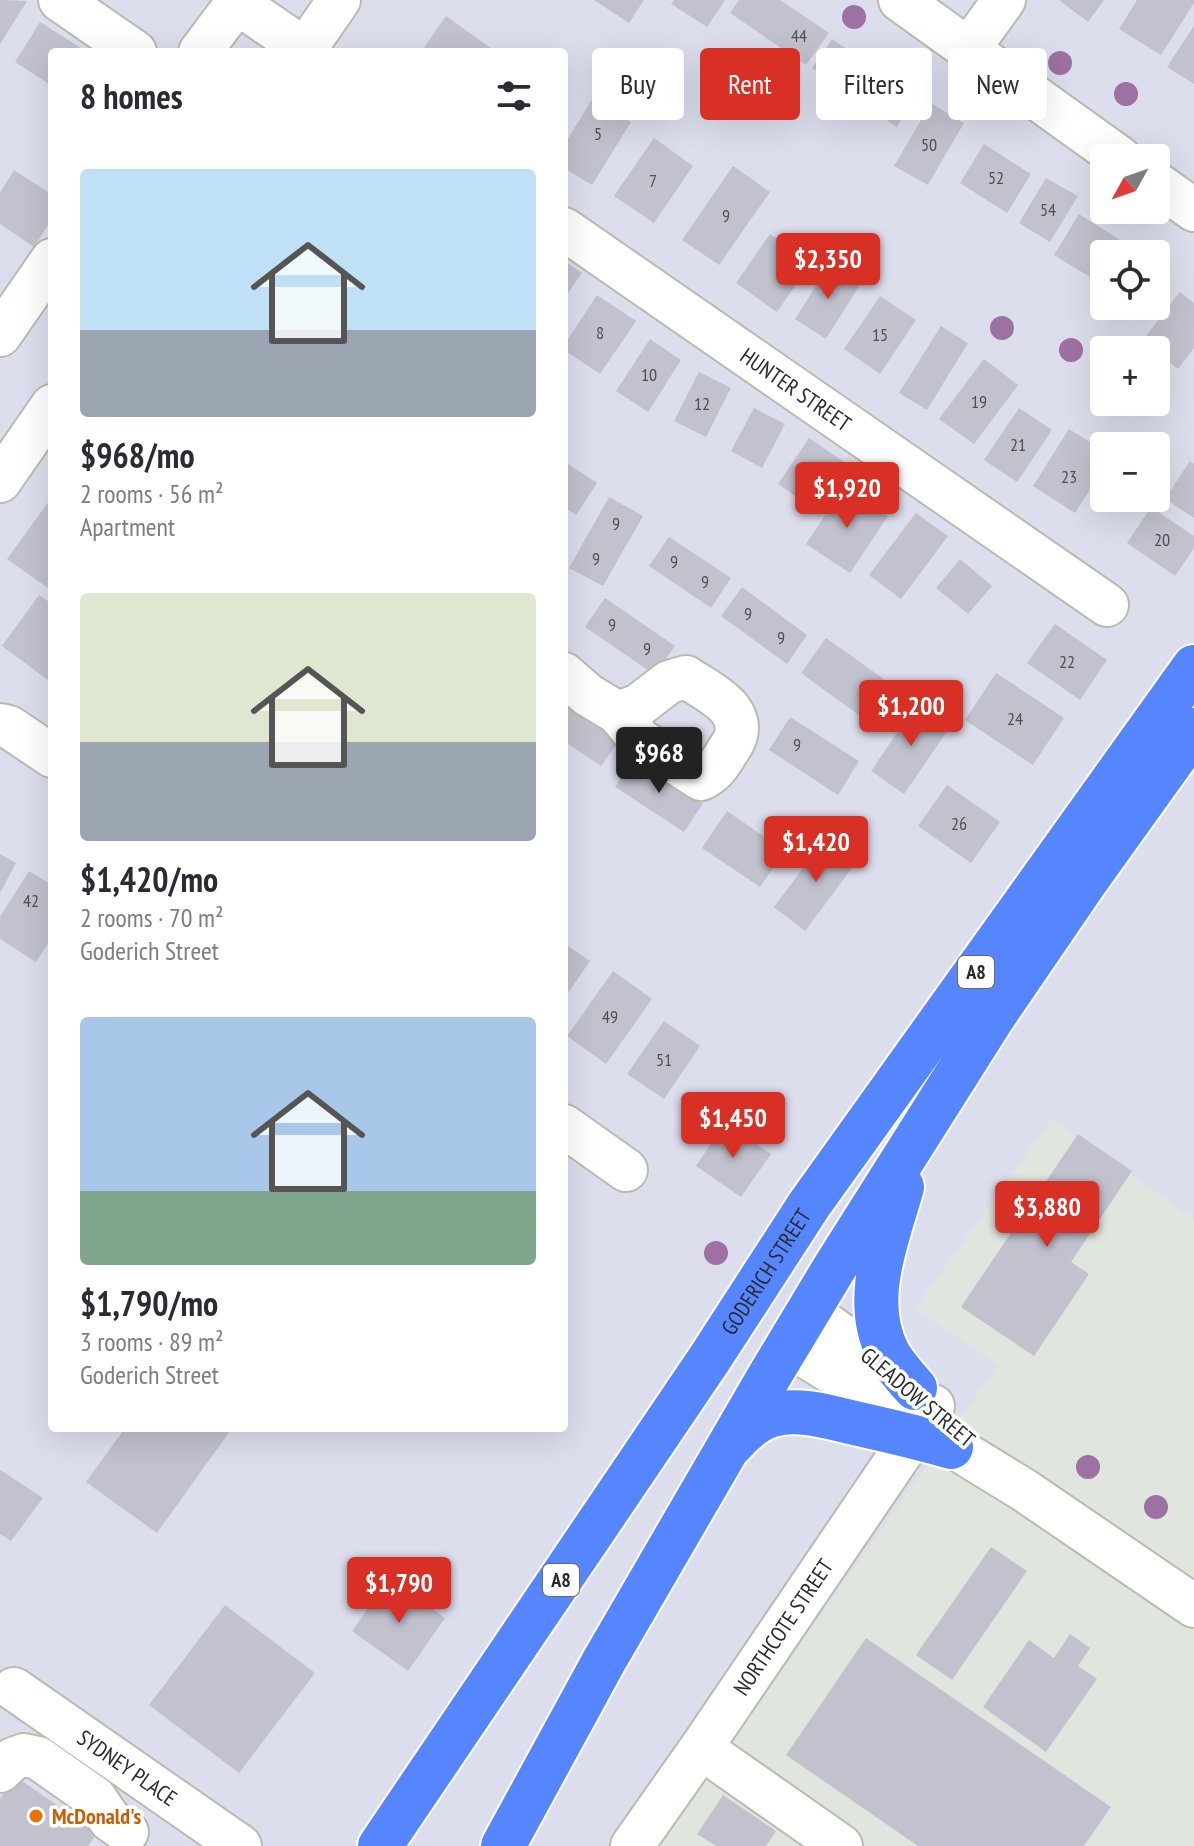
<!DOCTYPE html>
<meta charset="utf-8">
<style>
:root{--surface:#fff;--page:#f2f2f3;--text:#2b2b33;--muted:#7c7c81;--accent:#d93025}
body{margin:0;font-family:"PT Sans Narrow",sans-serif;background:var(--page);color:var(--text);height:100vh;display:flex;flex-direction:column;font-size:30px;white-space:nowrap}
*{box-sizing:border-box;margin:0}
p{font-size:26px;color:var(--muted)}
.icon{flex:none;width:44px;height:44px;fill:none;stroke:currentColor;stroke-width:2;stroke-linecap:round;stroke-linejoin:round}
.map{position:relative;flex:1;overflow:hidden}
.details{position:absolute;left:48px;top:48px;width:520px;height:1384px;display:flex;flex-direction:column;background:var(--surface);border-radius:8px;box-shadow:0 8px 32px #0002}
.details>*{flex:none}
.guide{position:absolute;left:592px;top:48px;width:482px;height:72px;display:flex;gap:16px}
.needle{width:52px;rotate:230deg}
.fabs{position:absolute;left:1090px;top:144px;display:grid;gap:16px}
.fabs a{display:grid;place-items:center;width:80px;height:80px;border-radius:8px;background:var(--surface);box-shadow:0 8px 32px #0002;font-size:40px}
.price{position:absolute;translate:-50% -68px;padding:0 18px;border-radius:8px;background:var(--accent);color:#fff;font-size:26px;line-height:52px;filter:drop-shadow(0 2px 4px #0008)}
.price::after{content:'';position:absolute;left:50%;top:48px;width:24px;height:18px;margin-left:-12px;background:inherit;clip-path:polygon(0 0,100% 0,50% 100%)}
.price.active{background:#222;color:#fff}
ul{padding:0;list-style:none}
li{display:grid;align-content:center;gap:16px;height:424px;padding:0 32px}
li span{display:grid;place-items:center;height:248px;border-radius:8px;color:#555}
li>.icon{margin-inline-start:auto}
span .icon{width:144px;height:144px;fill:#fffc;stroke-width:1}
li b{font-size:34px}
h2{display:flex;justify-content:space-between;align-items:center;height:96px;padding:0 32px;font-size:34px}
.pill{padding:0 28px;border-radius:8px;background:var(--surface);box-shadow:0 8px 32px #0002;font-size:28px;line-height:72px}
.pill.active{background:var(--accent);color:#fff}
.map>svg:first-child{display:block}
.industrial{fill:#e0e5dd}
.building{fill:#c1c2ce}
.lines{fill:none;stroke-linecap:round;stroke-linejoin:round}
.minor-casing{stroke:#babbac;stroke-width:46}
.highway-casing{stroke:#fff;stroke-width:48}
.minor{stroke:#fff;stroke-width:42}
.highway{stroke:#5585ff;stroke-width:44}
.tree{fill:#9d71a1}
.food-dot{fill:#e8710a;stroke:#fff;stroke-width:3}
.labels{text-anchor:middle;stroke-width:7;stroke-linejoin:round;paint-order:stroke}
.number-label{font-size:18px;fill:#505053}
.shield{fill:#fff;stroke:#6a6a6a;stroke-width:2}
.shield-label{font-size:20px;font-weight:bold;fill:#2a2a2a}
.street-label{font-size:22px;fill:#2a2a2a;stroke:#fff}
.food-label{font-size:22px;font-weight:bold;fill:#c56008;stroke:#fff;text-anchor:start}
</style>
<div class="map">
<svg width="1194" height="1846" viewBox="0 0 1194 1846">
<rect width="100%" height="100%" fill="#dcdeed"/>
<polygon class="industrial" points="1052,1119 1194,1219 1194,1846 658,1846 998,1365 915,1309"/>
<g class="building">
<polygon points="0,0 27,1 0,44"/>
<polygon points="594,0 644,0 629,23"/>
<polygon points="674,0 725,0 707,27 671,4"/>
<polygon points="739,0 780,0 829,33 806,65 730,13"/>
<polygon points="1059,0 1104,0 1088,22"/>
<polygon points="1137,0 1194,0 1194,3 1161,55 1119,29"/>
<polygon points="446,16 496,52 421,52"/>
<polygon points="40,22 87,52 52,52 52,86 15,62"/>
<polygon points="1194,26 1194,84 1167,67"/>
<polygon points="832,39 860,58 840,88 812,68"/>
<polygon points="883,65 920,89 897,127 859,102"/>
<polygon points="593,98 631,122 592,185 564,168 564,145"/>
<polygon points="931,103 964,123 928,185 894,166"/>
<polygon points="654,138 693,166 654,223 614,196"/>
<polygon points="984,144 1031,174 1007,213 960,183"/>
<polygon points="733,166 770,192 719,265 682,240"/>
<polygon points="14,170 52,195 52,219 34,247 0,224 0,193"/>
<polygon points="1046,178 1078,196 1050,242 1019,223"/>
<polygon points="1079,214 1120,240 1111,254 1104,254 1104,266 1095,280 1054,255"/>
<polygon points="770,234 811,263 777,312 736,283"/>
<polygon points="564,261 582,273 564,299"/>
<polygon points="830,264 861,283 826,339 795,319"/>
<polygon points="1180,292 1194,303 1194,348 1178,369 1142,341"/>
<polygon points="597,295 636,321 600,374 564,350 564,345"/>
<polygon points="880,296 916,320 880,374 844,349"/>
<polygon points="941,326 968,343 927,410 899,393"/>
<polygon points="650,339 681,360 648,412 616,391"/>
<polygon points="984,359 1018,385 974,444 939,419"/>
<polygon points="699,372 731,388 706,437 674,421"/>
<polygon points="754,408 785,424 762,468 731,451"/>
<polygon points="1019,408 1052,430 1017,482 984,460"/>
<polygon points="1069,429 1104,451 1104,468 1075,513 1033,486"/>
<polygon points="809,438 848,465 817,511 778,484"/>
<polygon points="564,461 597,483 576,515 564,507"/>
<polygon points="1190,461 1194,464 1194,518 1165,499"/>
<polygon points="844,487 888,516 850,573 806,544"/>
<polygon points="52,497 52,591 7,559"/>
<polygon points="609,497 643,516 603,586 569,568"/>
<polygon points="1151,507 1194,536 1194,548 1175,576 1127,543"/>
<polygon points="916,513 948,536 901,599 869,575"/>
<polygon points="669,537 731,578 711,608 649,566"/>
<polygon points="960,559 992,586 968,614 936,588"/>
<polygon points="742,587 807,635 787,664 721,616"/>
<polygon points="39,595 52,604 52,673 48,680 2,646"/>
<polygon points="605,598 675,646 655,675 585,627"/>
<polygon points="1055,624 1107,660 1080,700 1027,663"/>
<polygon points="826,638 888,682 863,718 801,673"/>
<polygon points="996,673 1064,718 1033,765 965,720"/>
<polygon points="564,699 621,738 601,766 564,741"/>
<polygon points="918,702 952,724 904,794 871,771"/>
<polygon points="790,717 859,761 838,795 769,750"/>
<polygon points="634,758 703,803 684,832 615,787"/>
<polygon points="947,785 1000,822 971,863 918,826"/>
<polygon points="727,811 785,851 760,887 702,848"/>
<polygon points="827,836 858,860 805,931 774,907"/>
<polygon points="0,854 16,863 0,893"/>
<polygon points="29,871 52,885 52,937 36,962 0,939 0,917"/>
<polygon points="564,943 590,961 564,999"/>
<polygon points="613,971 652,999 606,1064 567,1036"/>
<polygon points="664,1021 700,1046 664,1099 627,1074"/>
<polygon points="725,1122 771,1154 741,1197 696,1166"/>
<polygon points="1078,1134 1132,1171 1071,1262 1089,1274 1034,1356 961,1307"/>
<polygon points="125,1428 232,1428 157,1533 86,1482"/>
<polygon points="0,1470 43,1498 11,1541 0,1534"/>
<polygon points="991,1547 1027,1571 952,1680 916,1655"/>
<polygon points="390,1578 445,1618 408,1671 352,1631"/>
<polygon points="225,1605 315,1673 239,1773 149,1705"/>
<polygon points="1070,1634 1090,1648 1078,1666 1097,1679 1046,1752 983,1707 1029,1640 1054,1658"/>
<polygon points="866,1638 1111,1807 1084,1846 918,1846 786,1755"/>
<polygon points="15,1776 97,1833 88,1846 0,1846 0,1799"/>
<polygon points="723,1795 776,1831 766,1846 716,1846 697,1834"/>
</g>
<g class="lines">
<defs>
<g id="minor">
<polyline points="60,0 135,52"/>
<polyline points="900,0 1120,158"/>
<polyline points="237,3 309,52"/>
<polyline points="968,50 1004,0"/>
<polyline points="200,52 239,0"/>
<polyline points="303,52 339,0"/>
<polyline points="1156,183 1194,210"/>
<path id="s1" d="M564,229L1107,605"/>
<polyline points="0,335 52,260"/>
<polyline points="0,481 52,406"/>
<path d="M564,674L588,695L618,713L640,740L701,779C714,773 720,764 727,752C730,747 735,741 736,735C743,706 705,690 686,677L669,682L639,705L618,713"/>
<polyline points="0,725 9,727 52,756"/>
<polyline points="564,1126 626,1170"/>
<polyline points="808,1311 909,1383"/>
<polyline points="787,1345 1024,1490 1194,1606"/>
<path id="s2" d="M14,1689L240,1846"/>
<polyline points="701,1748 841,1846"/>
<polyline points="0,1771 13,1759 24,1755 38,1758 95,1798 110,1820 127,1832"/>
<path id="s3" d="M632,1846L701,1748L933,1406"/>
</g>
<g id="highway">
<path d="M902,1187C887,1240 861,1300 888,1353C895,1366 905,1377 915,1388"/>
<path d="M732,1444C743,1431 756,1420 772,1415C800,1407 832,1418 859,1424C890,1431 921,1438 951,1447"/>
<path id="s4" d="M380,1846L710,1358L809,1205L1194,667"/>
<polyline points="503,1846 604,1661 770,1375 835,1267 993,1017 1083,885 1194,730"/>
</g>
</defs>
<use href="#minor" class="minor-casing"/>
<use href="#highway" class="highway-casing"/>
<use href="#minor" class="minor"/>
<use href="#highway" class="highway"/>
</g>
<g class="tree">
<circle cx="854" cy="17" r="12"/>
<circle cx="1060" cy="63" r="12"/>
<circle cx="1126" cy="94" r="12"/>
<circle cx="1002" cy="328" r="12"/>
<circle cx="1071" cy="350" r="12"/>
<circle cx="716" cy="1253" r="12"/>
<circle cx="1088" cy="1467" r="12"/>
<circle cx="1156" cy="1507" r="12"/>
</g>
<circle class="food-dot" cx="36" cy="1816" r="8"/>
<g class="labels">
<g class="number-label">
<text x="799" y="42">44</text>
<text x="598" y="140">5</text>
<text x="929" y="151">50</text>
<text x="996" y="184">52</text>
<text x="653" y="187">7</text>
<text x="1048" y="216">54</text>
<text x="726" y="222">9</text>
<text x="600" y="339">8</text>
<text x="880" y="341">15</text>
<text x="649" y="381">10</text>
<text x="979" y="408">19</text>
<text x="702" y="410">12</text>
<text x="1018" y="451">21</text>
<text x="1069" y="483">23</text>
<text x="616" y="530">9</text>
<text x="1162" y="546">20</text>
<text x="596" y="565">9</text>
<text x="674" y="568">9</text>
<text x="705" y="588">9</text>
<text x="748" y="620">9</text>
<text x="612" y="631">9</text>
<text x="781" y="644">9</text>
<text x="647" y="655">9</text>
<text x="1067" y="668">22</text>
<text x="1015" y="725">24</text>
<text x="797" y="751">9</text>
<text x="959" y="830">26</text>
<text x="31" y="907">42</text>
<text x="610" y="1023">49</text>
<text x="664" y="1066">51</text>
</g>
<g class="shield">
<rect x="958" y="956" width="36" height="32" rx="6"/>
<rect x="543" y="1564" width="36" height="32" rx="6"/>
</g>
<g class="shield-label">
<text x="976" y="979">A8</text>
<text x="561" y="1587">A8</text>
</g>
<g class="street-label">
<text dy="8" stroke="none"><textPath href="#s1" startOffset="282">HUNTER STREET</textPath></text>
<text dy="8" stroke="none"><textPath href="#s4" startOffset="692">GODERICH STREET</textPath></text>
<text transform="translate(918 1397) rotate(40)" y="8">GLEADOW STREET</text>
<text dy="8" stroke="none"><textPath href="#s3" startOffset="266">NORTHCOTE STREET</textPath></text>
<text dy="8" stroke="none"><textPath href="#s2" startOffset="138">SYDNEY PLACE</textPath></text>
</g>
<g class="food-label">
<text x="52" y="1824">McDonald's</text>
</g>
</g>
</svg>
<div class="fabs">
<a><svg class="needle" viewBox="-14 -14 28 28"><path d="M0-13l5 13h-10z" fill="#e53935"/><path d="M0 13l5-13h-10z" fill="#7c7c81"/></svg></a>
<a><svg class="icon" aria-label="locate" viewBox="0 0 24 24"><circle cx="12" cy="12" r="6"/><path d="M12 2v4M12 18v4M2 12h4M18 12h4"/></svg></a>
<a>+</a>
<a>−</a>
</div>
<b class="price" style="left:828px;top:301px">$2,350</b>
<b class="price" style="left:847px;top:530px">$1,920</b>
<b class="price" style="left:911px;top:748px">$1,200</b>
<b class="price active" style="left:659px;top:795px">$968</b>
<b class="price" style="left:816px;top:884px">$1,420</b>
<b class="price" style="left:733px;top:1160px">$1,450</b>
<b class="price" style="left:1047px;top:1249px">$3,880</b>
<b class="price" style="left:399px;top:1625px">$1,790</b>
<div class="guide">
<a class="pill">Buy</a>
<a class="pill active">Rent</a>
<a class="pill">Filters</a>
<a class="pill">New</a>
</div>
<section class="details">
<h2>8 homes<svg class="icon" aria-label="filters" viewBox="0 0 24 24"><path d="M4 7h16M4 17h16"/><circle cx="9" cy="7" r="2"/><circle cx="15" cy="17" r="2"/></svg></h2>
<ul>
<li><span style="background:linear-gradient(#bfe0f5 65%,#9aa5b1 0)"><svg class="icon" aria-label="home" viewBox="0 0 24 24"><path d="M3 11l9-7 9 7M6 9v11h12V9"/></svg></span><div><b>$968/mo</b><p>2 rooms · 56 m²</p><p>Apartment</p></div></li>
<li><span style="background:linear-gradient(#dfe7d0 60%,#9aa5b1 0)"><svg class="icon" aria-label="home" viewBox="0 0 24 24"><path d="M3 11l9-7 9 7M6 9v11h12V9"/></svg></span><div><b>$1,420/mo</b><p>2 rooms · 70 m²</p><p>Goderich Street</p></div></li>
<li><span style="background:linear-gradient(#a9c7e8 70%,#7fa58c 0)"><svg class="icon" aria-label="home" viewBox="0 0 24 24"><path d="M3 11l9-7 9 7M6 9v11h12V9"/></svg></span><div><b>$1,790/mo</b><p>3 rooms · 89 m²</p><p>Goderich Street</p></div></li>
</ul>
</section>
</div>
